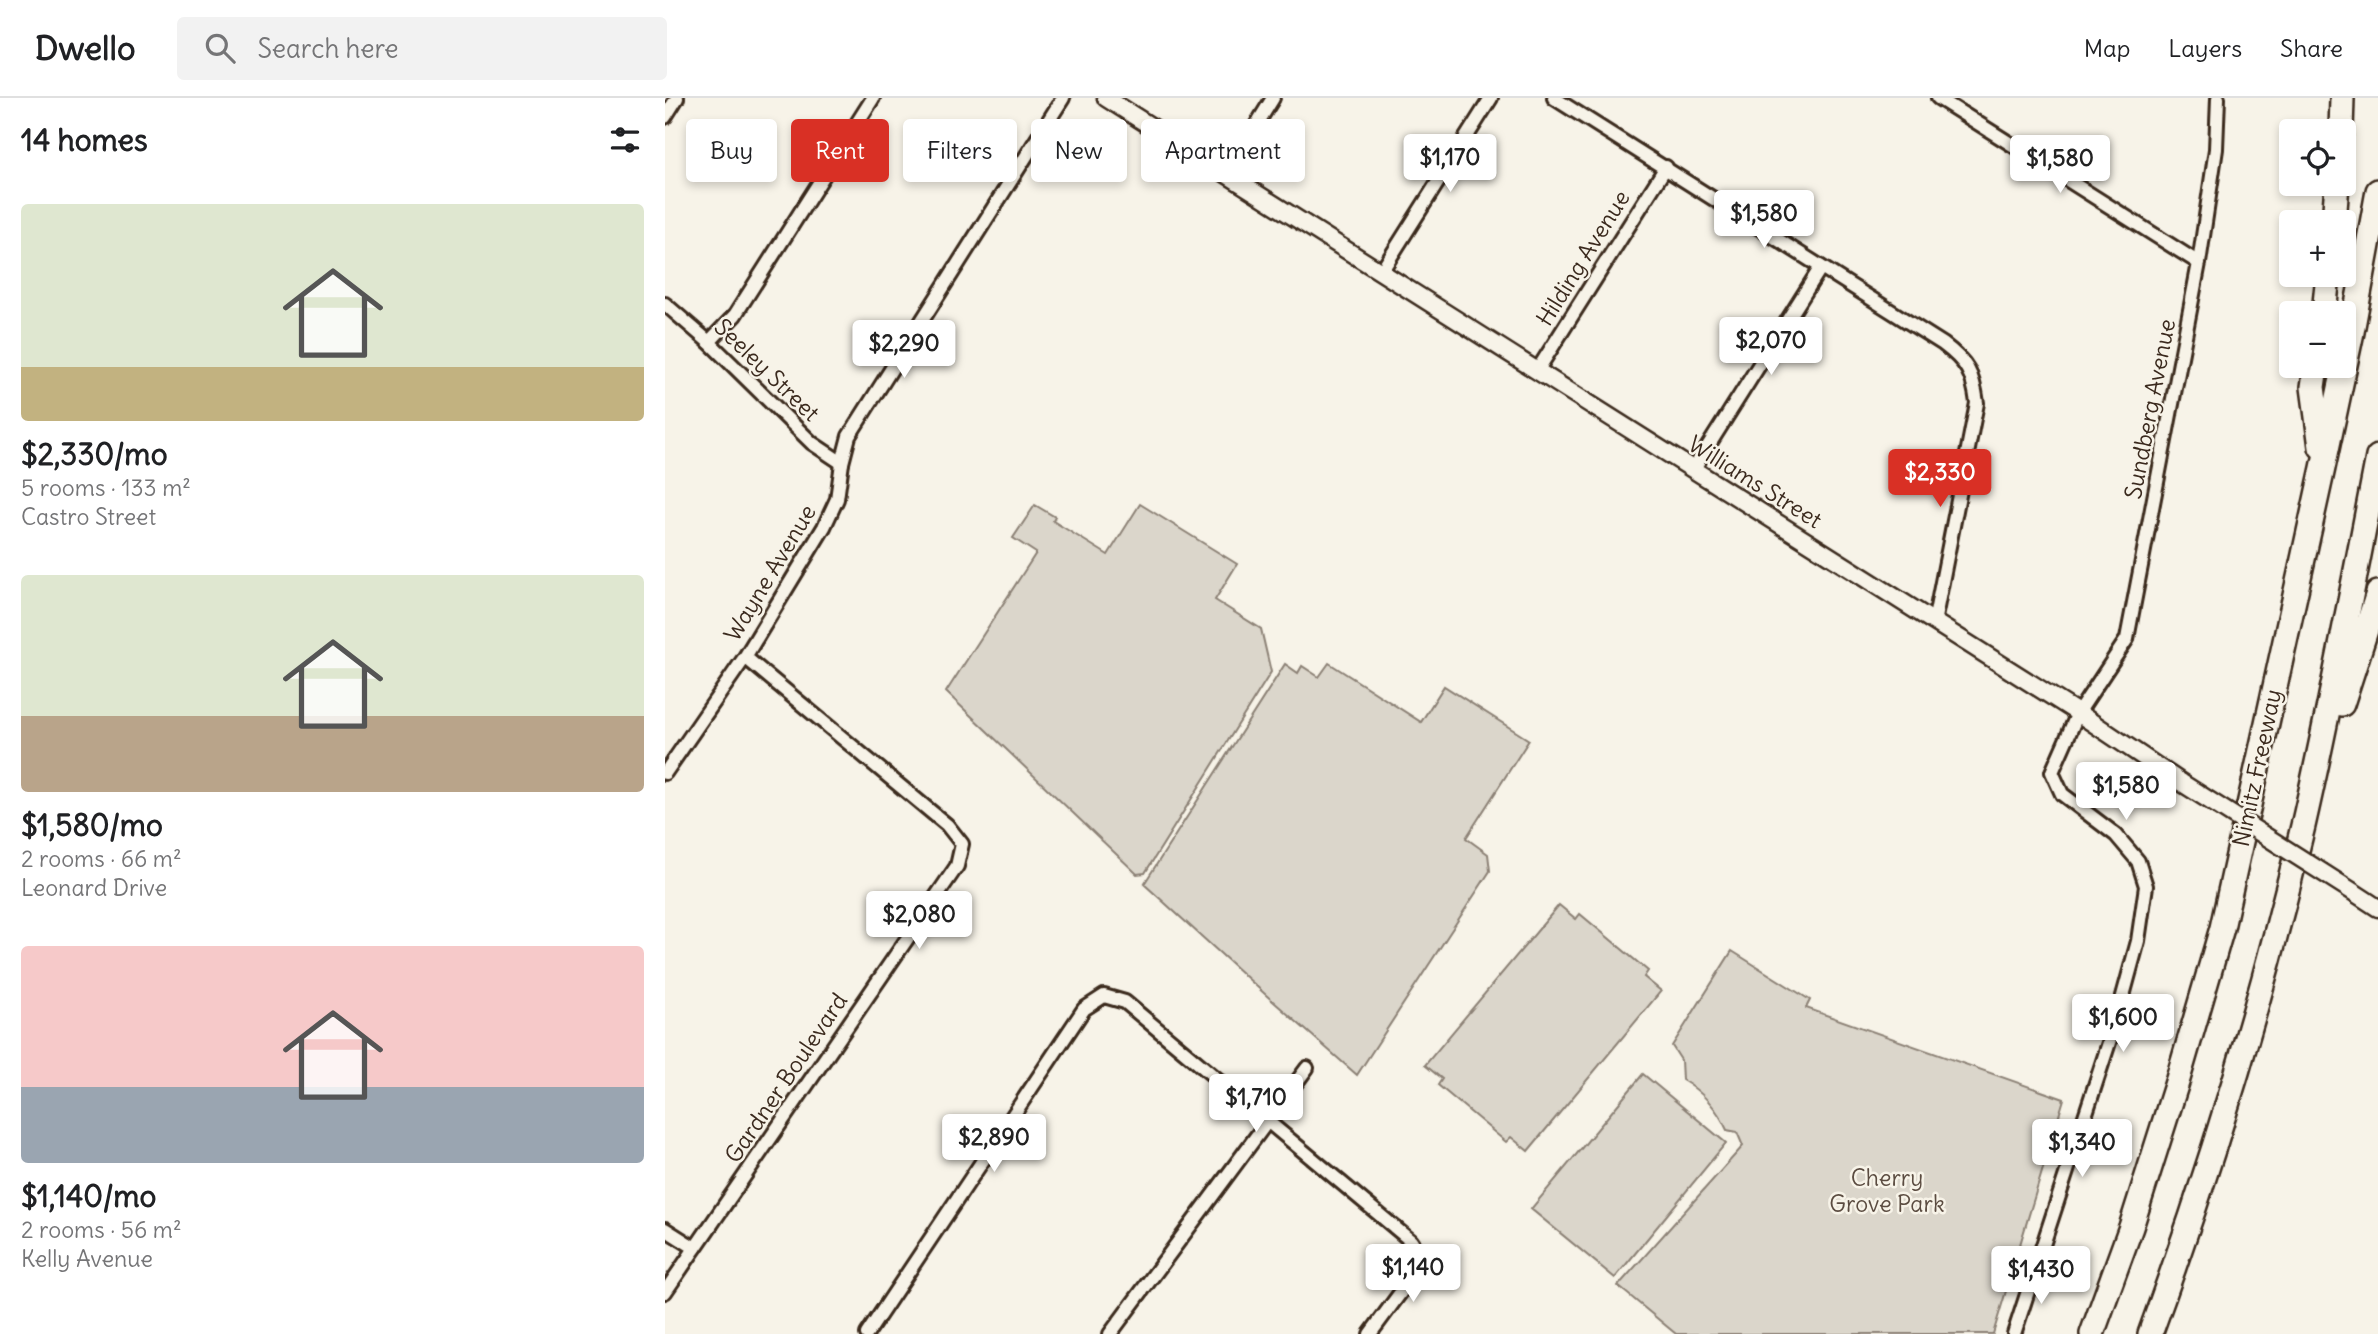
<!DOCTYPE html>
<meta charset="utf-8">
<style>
:root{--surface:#fff;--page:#f2f2f2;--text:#202124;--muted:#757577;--line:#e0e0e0;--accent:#d93025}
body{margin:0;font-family:Delius,sans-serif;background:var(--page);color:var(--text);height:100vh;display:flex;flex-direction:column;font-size:26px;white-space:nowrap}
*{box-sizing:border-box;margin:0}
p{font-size:23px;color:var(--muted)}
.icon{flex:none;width:38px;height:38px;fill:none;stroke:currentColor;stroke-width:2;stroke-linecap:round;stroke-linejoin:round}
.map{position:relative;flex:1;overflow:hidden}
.sheet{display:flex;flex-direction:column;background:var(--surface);width:665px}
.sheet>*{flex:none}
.guide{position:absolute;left:21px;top:21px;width:665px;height:63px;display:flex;gap:14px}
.fabs{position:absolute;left:1614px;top:21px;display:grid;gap:14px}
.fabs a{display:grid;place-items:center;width:77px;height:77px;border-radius:7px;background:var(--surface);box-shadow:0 4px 10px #0003;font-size:35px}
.price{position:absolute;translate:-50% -60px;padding:0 16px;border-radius:7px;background:#fff;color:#222;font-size:23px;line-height:46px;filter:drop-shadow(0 2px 4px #0008)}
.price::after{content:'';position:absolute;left:50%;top:42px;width:21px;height:16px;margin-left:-10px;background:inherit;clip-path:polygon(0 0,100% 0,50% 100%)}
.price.current{background:var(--accent);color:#fff}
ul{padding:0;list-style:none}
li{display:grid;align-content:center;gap:14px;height:371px;padding:0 21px}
li span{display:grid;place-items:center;height:217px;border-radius:7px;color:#555}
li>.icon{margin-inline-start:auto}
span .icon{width:126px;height:126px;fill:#fffc;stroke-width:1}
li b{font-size:30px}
h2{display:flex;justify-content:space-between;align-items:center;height:84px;padding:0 21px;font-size:30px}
.pill{padding:0 24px;border-radius:7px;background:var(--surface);box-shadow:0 4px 10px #0003;font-size:24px;line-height:63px}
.pill.current{background:var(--accent);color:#fff}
header{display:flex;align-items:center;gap:42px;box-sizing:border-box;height:98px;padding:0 35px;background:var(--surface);border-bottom:2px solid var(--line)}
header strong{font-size:33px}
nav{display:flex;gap:38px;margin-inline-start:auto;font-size:24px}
.search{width:490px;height:63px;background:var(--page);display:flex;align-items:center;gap:18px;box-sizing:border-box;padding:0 24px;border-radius:7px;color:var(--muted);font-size:26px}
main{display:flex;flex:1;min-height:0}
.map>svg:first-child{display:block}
.green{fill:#dbd6cb;stroke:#8b8074;stroke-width:2}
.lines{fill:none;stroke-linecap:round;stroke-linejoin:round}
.minor-casing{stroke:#3b2a1e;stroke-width:18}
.tertiary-casing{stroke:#3b2a1e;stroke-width:21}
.motorway-casing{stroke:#3b2a1e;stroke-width:28}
.minor{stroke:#f7f3e8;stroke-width:12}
.tertiary{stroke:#f7f3e8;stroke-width:16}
.motorway{stroke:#f7f3e8;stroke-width:23}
.tertiary-bridge-casing{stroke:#3b2a1e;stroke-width:21;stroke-linecap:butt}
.tertiary-bridge{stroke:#f7f3e8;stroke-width:16}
.labels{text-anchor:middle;stroke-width:5;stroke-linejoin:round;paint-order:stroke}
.street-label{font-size:23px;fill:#3b2a1e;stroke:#f7f3e8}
.park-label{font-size:23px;fill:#5b4c41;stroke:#f7f3e8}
</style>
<header>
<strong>Dwello</strong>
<div class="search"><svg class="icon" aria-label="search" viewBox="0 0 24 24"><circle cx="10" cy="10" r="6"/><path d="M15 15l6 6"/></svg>Search here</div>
<nav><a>Map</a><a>Layers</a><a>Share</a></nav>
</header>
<main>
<section class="sheet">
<h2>14 homes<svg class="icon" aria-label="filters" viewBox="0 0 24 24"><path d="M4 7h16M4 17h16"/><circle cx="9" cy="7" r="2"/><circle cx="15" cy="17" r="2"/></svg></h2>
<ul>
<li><span style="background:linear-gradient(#dfe7d0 75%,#c2b280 0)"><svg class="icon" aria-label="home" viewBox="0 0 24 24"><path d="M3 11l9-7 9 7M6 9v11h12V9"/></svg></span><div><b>$2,330/mo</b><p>5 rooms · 133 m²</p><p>Castro Street</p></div></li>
<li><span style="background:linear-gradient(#dfe7d0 65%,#b9a48a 0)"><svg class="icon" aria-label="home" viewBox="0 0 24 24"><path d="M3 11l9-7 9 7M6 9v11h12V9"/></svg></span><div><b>$1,580/mo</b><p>2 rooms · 66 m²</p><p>Leonard Drive</p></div></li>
<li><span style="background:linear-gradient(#f6c9c9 65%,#9aa5b1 0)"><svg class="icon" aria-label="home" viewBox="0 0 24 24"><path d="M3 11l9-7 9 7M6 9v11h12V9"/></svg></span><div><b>$1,140/mo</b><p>2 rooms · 56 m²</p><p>Kelly Avenue</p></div></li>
</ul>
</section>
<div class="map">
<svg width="1713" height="1236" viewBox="0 0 1713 1236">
<rect width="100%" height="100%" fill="#f7f3e8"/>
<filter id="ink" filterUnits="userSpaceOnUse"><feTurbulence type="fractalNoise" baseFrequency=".0143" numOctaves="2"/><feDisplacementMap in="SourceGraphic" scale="14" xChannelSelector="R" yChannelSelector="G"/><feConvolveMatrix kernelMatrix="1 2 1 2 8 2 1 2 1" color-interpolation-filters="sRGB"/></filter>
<g filter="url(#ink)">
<g class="green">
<polygon points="475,406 572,466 550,502 596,531 606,574 480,775 472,776 281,594 371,455 348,440 370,407 390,419 388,423 443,457"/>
<polygon points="664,565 756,624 779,588 864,642 801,740 823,756 825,773 692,977 601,897 479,786 620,566 633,575 637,568 654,579"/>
<polygon points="894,807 911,821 915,816 983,873 979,879 996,893 863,1053 846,1039 841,1044 773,987 777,981 760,967"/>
<path d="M1067,853L1145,902L1141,910L1399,1001L1328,1236H1011L953,1188L1078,1048L1072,1034L1062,1032C1052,1010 1038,994 1017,982L1016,962L1007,948Z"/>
<polygon points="978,976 1061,1045 950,1180 866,1111"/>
</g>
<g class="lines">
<defs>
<g id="minor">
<path d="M889,0L1278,246C1302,264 1308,275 1312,305L1269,525"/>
<polyline points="1273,0 1534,165"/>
<polyline points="0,19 12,0"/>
<polyline points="561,76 608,0"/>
<polyline points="716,174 826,0"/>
<polyline points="0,206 44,244 147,345 177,365"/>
<polyline points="44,244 70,217 208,0"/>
<polyline points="872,273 1001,69"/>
<polyline points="1028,372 1156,169"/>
<polyline points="0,675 80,559 159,429 172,401 177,365 184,338 398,0"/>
<polyline points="0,1131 30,1150"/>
<polyline points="0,1194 292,768 297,746 282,727 80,559"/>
<polyline points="202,1236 419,911 439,898 460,904 746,1143 756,1158 750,1175 705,1236"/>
<polyline points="445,1236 642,970"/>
<polyline points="1349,1236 1452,920 1473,843 1481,788 1473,763 1451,737 1397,696 1387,674 1413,615 1462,541 1534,165 1551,51 1553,0"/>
</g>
<g id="tertiary">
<polyline points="441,0 1413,615 1517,685"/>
<polyline points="1690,795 1713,810"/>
</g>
<g id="motorway">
<polyline points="1676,33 1677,0"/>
<polyline points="1669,124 1672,86"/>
<polyline points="1659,215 1663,177"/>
<polyline points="1651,268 1648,289 1656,349"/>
<polyline points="1677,606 1713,495"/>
<polyline points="1427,1236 1466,1129 1513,981 1557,830 1658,370 1687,234 1713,93"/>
<path d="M1485,1236C1546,1070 1597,900 1638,728C1666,606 1689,482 1713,359"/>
</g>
</defs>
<use href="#minor" class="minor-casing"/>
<use href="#tertiary" class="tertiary-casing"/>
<use href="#motorway" class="motorway-casing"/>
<use href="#minor" class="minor"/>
<use href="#tertiary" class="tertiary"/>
<use href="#motorway" class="motorway"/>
<defs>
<polyline id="tertiary-bridge" points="1517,685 1690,795"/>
</defs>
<use href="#tertiary-bridge" class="tertiary-bridge-casing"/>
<use href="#tertiary-bridge" class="tertiary-bridge"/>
</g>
</g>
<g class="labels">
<g class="street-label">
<text transform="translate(918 160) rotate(-58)" y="8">Hilding Avenue</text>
<text transform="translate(102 272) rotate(44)" y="8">Seeley Street</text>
<text transform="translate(1485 311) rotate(-79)" y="8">Sundberg Avenue</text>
<text transform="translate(1090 384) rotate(32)" y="8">Williams Street</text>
<text transform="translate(105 475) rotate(-59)" y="8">Wayne Avenue</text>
<text transform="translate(1592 670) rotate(-78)" y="8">Nimitz Freeway</text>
<text transform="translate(121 980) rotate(-56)" y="8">Gardner Boulevard</text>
</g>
<g class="park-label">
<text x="1222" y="1088">Cherry<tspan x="1222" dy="26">Grove Park</tspan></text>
</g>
</g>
</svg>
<div class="fabs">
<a><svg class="icon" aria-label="locate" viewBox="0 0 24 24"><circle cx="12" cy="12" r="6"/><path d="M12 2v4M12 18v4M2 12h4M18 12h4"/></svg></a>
<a>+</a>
<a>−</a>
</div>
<b class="price" style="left:785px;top:96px">$1,170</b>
<b class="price" style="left:1395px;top:97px">$1,580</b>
<b class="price" style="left:1099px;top:152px">$1,580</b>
<b class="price" style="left:1106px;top:279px">$2,070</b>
<b class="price" style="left:239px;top:282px">$2,290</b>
<b class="price current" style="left:1275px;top:411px">$2,330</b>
<b class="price" style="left:1461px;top:724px">$1,580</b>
<b class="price" style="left:254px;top:853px">$2,080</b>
<b class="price" style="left:1458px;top:956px">$1,600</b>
<b class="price" style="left:591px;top:1036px">$1,710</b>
<b class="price" style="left:329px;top:1076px">$2,890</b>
<b class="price" style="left:1417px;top:1081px">$1,340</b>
<b class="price" style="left:748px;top:1206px">$1,140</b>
<b class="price" style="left:1376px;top:1208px">$1,430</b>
<div class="guide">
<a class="pill">Buy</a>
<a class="pill current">Rent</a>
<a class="pill">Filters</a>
<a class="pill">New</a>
<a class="pill">Apartment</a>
</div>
</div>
</main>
